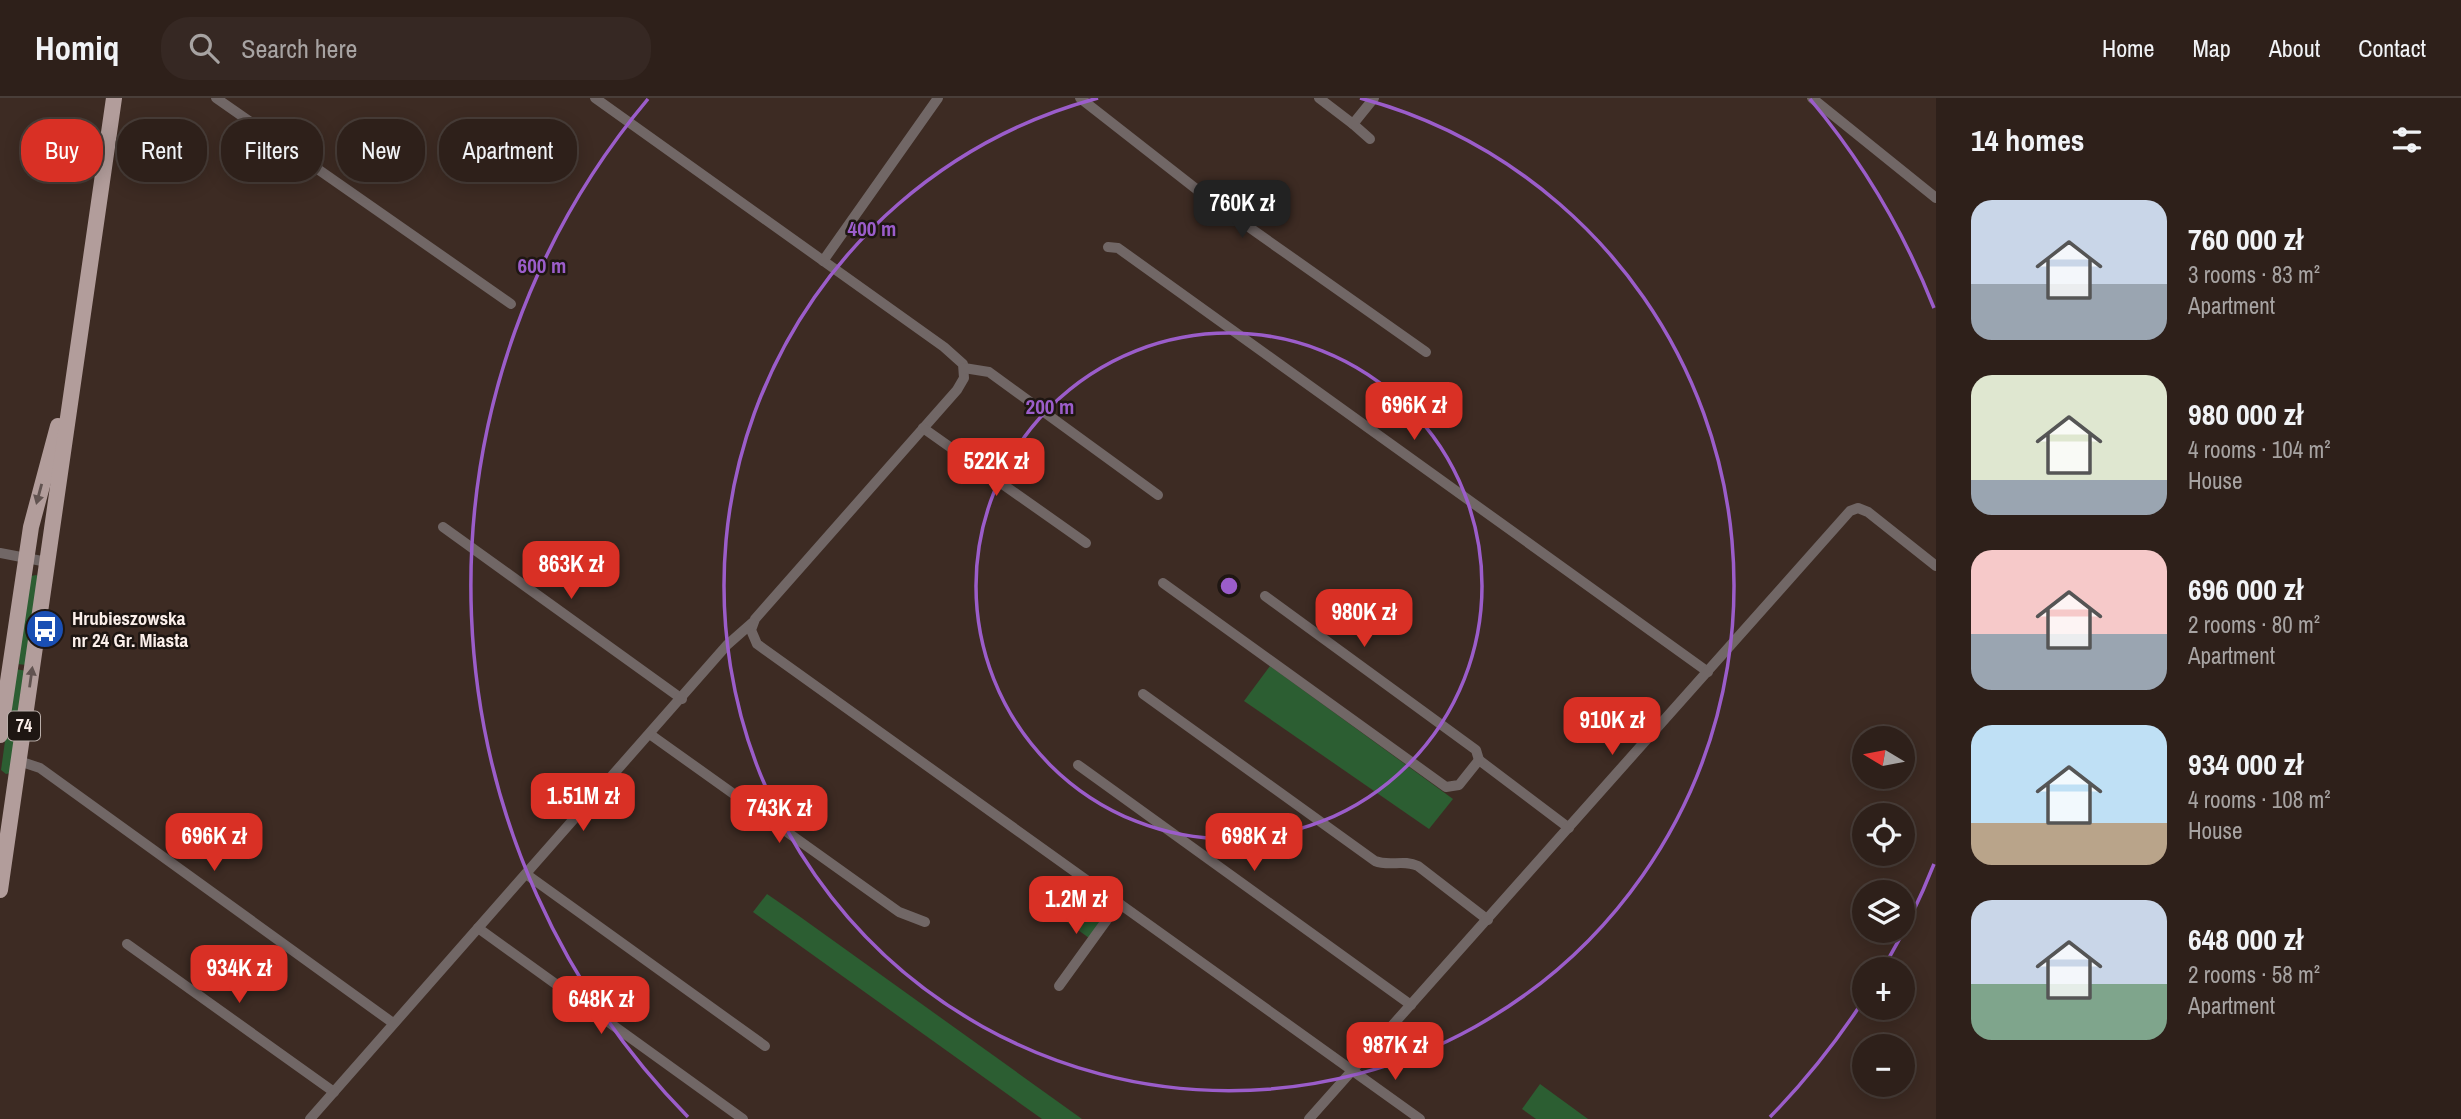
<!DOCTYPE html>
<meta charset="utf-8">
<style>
:root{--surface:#2e201a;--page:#362823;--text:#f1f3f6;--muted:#a7a3a2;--line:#493e39;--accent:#d93025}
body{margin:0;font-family:"Archivo Narrow",sans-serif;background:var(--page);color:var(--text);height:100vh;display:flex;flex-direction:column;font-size:26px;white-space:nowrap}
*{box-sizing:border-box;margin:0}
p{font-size:23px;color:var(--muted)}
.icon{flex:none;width:38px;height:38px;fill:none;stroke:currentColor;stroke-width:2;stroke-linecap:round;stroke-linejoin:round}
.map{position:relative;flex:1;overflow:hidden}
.side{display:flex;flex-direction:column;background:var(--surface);width:525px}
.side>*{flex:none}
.hud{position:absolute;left:21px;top:21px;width:665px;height:63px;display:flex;gap:14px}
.needle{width:46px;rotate:280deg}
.fabs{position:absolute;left:1852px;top:628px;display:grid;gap:14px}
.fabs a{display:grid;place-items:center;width:63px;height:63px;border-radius:50%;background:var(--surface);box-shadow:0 4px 18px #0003,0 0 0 2px var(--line);font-size:35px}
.price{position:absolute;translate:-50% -60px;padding:0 16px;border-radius:14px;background:var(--accent);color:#fff;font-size:23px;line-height:46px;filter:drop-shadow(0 2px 4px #0008)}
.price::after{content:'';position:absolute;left:50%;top:42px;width:21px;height:16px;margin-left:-10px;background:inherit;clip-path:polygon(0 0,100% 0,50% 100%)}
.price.current{background:#222;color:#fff}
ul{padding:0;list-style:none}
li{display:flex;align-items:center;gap:21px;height:175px;padding:0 35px}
li span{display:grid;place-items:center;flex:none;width:196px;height:140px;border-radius:21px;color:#555}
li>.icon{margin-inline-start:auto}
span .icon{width:84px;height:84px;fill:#fffc;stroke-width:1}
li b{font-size:30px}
h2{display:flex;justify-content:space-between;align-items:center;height:84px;padding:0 35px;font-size:30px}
.pill{padding:0 24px;border-radius:28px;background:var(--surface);box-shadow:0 4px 18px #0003,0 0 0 2px var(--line);font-size:24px;line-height:63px}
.pill.current{background:var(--accent);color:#fff}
header{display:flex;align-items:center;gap:42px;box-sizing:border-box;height:98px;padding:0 35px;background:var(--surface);border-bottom:2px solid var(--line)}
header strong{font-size:33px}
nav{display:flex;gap:38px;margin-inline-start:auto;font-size:24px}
.search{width:490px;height:63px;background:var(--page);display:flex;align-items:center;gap:18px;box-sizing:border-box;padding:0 24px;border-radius:28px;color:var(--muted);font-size:26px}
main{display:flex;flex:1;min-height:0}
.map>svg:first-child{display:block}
.green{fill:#2c5e32}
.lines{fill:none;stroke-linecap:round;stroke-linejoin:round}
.minor{stroke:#716766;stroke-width:10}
.primary{stroke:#b29d9b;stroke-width:16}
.oneway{fill:#615350}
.ring{fill:none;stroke:#9b5dca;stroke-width:3.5}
.labels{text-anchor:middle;stroke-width:5;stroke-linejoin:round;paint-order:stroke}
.shield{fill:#1e1612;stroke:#b9aea9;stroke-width:2}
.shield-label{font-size:18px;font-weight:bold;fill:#fbefea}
.poi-label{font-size:19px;font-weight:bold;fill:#fbefea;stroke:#1e1612;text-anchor:start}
.centre{fill:#9b5dca;stroke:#1e1612;stroke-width:3.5}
.ring-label{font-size:21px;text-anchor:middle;font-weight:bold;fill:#9b5dca;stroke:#1e1612;stroke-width:5;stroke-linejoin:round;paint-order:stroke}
</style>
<header>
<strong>Homiq</strong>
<div class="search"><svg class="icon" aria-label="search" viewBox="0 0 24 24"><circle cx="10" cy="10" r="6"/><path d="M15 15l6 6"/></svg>Search here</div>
<nav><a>Home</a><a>Map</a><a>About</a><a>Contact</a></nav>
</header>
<main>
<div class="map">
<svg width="1936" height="1021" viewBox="0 0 1936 1021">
<rect width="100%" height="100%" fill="#3d2b23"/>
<g class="green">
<polygon points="36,477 38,478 28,567 16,566 31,478"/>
<polygon points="1270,568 1453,701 1429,731 1244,603"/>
<polygon points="15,571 27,573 10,675 6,676 1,672"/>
<polygon points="1070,780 1112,808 1089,840 1049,811"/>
<polygon points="767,796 799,818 1082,1021 1042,1021 753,814"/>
<polygon points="1540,986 1588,1021 1536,1021 1522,1011"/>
</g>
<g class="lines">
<g class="minor">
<polyline points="216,0 511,206"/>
<polyline points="595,0 944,249 963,266 964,280 957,292 755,521 751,532 757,546 1420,1021"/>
<polyline points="1080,0 1209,101 1426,254"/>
<polyline points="1319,0 1353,26 1374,0"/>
<polyline points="1812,0 1936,100"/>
<polyline points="1353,26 1370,41"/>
<polyline points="1108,149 1118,150 1708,574"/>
<polyline points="823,163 938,0"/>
<polyline points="964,270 989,274 1158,397"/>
<polyline points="923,330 1086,445"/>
<polyline points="443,429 682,601"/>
<polyline points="0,455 47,464"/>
<polyline points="1163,485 1446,689 1459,687 1479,662 1569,730"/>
<polyline points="1265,498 1476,652 1479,662"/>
<path d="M1143,596L1375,763C1390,769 1403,761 1418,768L1488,822"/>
<polyline points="651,637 899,814 925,824"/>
<polyline points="19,663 40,670 393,925"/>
<polyline points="1078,667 1411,907"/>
<polyline points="526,776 765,948"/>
<polyline points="478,830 743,1021"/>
<polyline points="127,846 334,994"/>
<polyline points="1059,888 1119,805"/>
<polyline points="310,1021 727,547 752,525"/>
<polyline points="1309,1021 1850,413 1858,410 1868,414 1936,468"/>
</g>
<g class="primary">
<polyline points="0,637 31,429 58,328"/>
<polyline points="0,792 114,0"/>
</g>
</g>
<defs><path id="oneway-solid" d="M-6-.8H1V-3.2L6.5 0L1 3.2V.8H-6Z" transform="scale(1.75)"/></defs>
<g class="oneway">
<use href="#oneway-solid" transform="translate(39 396) rotate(105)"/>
<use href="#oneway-solid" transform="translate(31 579) rotate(-82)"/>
</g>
<g class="ring">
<circle cx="1229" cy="488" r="253"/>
<path d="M1360 0A505 505 0 1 1 1098 0"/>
<path d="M1934 766A758 758 0 0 1 1885 867M1861 906A758 758 0 0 1 1770 1019M688 1019A758 758 0 0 1 648 1M1810 1A758 758 0 0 1 1934 210"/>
</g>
<defs>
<symbol id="bus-disc" viewBox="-11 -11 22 22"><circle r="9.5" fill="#1a4fb4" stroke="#1e1612"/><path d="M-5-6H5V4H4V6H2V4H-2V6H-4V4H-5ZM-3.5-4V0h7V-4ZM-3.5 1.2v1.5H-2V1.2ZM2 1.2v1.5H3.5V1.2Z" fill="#fff"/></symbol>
</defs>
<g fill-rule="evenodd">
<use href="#bus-disc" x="23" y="509" width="44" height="44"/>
</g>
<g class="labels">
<rect class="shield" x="8" y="613.5" width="32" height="29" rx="5"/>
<g class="shield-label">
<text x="24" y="634">74</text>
</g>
<g class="poi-label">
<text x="72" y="527">Hrubieszowska<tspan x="72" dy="22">nr 24 Gr. Miasta</tspan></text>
</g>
</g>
<circle cx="1229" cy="488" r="10" class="centre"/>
<g class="ring-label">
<text x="872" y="138">400 m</text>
<text x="542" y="175">600 m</text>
<text x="1050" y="316">200 m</text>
</g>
</svg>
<div class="fabs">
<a><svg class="needle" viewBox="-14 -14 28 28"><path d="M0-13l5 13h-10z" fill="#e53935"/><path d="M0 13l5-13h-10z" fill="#a7a3a2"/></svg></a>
<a><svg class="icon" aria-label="locate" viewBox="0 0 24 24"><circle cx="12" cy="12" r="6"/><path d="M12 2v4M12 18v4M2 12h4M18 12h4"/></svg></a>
<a><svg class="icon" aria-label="layers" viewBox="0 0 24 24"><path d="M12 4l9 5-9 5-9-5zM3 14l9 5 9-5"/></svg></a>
<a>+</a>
<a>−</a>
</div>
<b class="price current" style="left:1242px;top:142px">760K zł</b>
<b class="price" style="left:1414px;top:344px">696K zł</b>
<b class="price" style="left:996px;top:400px">522K zł</b>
<b class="price" style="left:571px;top:503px">863K zł</b>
<b class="price" style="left:1364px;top:551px">980K zł</b>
<b class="price" style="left:1612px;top:659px">910K zł</b>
<b class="price" style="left:583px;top:735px">1.51M zł</b>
<b class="price" style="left:779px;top:747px">743K zł</b>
<b class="price" style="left:214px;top:775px">696K zł</b>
<b class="price" style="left:1254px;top:775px">698K zł</b>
<b class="price" style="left:1076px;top:838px">1.2M zł</b>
<b class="price" style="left:239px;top:907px">934K zł</b>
<b class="price" style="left:601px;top:938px">648K zł</b>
<b class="price" style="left:1395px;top:984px">987K zł</b>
<div class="hud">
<a class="pill current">Buy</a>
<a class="pill">Rent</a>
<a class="pill">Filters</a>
<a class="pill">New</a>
<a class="pill">Apartment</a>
</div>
</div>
<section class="side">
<h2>14 homes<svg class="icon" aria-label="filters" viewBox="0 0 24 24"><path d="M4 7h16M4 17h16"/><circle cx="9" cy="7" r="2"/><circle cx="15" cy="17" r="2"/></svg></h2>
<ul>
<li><span style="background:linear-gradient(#c9d6e8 60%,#9aa5b1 0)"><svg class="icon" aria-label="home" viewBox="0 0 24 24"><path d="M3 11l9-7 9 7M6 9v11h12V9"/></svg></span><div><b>760 000 zł</b><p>3 rooms · 83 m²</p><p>Apartment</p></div></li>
<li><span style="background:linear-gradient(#dfe7d0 75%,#9aa5b1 0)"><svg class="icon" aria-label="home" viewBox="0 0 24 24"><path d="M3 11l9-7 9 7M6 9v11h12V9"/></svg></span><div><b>980 000 zł</b><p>4 rooms · 104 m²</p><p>House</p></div></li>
<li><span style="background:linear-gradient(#f6c9c9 60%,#9aa5b1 0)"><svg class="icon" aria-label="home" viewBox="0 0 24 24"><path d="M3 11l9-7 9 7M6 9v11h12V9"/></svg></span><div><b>696 000 zł</b><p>2 rooms · 80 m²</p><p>Apartment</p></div></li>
<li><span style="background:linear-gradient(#bfe0f5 70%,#b9a48a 0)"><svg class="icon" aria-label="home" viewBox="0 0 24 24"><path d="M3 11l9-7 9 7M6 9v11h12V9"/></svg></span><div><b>934 000 zł</b><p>4 rooms · 108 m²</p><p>House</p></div></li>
<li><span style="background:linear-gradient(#c9d6e8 60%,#7fa58c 0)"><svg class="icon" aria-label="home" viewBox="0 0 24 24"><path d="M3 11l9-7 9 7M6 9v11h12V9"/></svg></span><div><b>648 000 zł</b><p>2 rooms · 58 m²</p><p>Apartment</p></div></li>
</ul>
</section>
</main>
